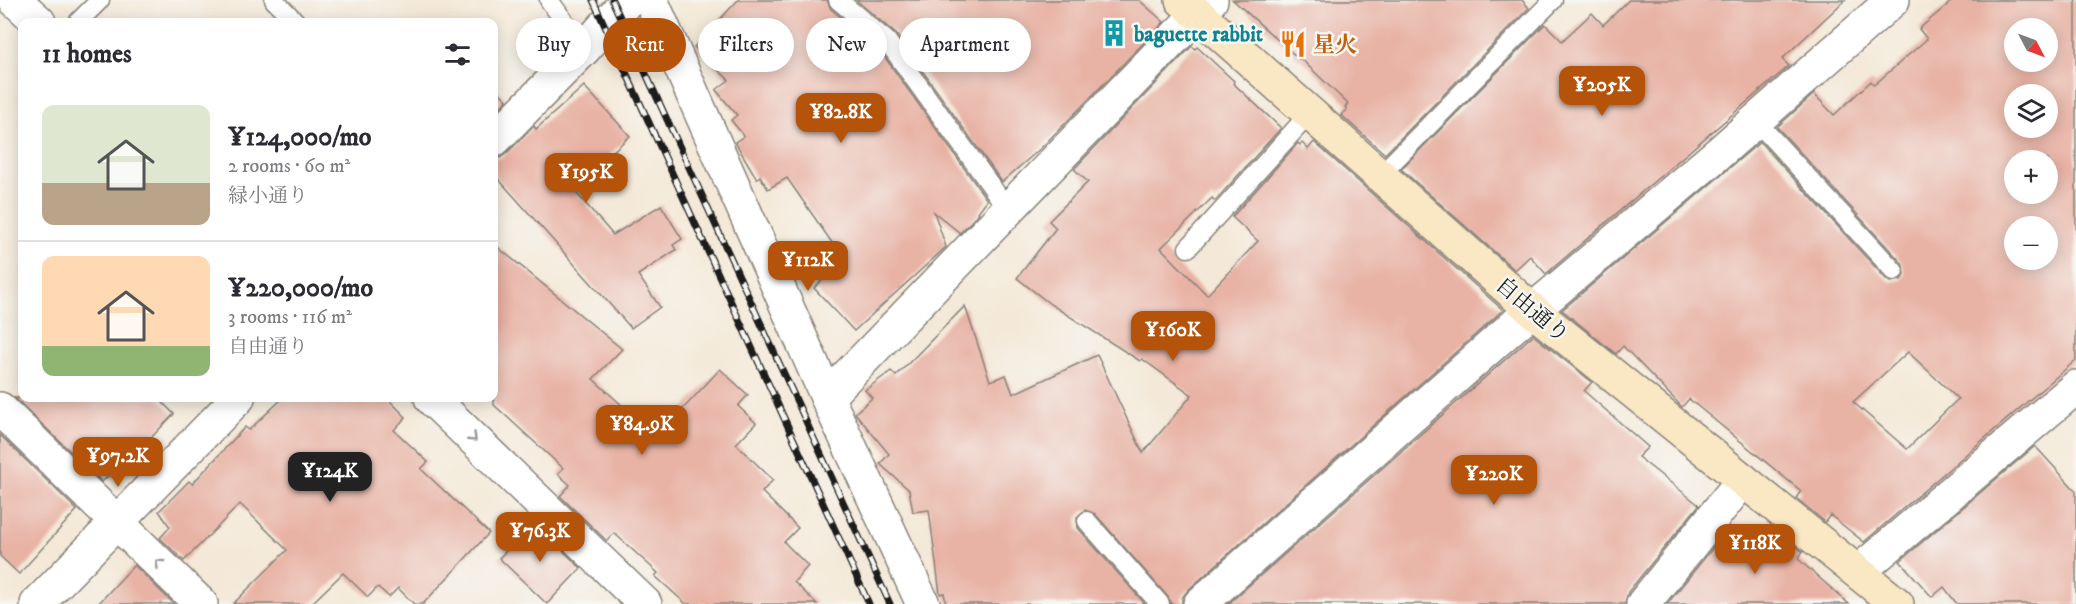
<!DOCTYPE html>
<meta charset="utf-8">
<style>
:root{--surface:#fff;--page:#f2f2f3;--text:#2b2b33;--muted:#7c7c81;--line:#e1e1e2;--accent:#b45309}
body{margin:0;font-family:"IM FELL DW Pica","Noto Serif JP",serif;background:var(--page);color:var(--text);height:100vh;display:flex;flex-direction:column;font-size:22px;white-space:nowrap}
*{box-sizing:border-box;margin:0}
p{font-size:20px;color:var(--muted)}
.icon{flex:none;width:33px;height:33px;fill:none;stroke:currentColor;stroke-width:2;stroke-linecap:round;stroke-linejoin:round}
.map{position:relative;flex:1;overflow:hidden}
.details{position:absolute;left:18px;top:18px;width:480px;height:384px;display:flex;flex-direction:column;background:var(--surface);border-radius:12px;box-shadow:0 3px 15px #0003}
.details>*{flex:none}
.top-card{position:absolute;left:516px;top:18px;width:570px;height:54px;display:flex;gap:12px}
.needle{width:39px;rotate:131deg}
.tools{position:absolute;left:2004px;top:18px;display:grid;gap:12px}
.tools a{display:grid;place-items:center;width:54px;height:54px;border-radius:50%;background:var(--surface);box-shadow:0 3px 15px #0003;font-size:30px}
.price{position:absolute;translate:-50% -51px;padding:0 14px;border-radius:12px;background:var(--accent);color:#fff;font-size:20px;line-height:39px;filter:drop-shadow(0 2px 3px #0008)}
.price::after{content:'';position:absolute;left:50%;top:36px;width:18px;height:14px;margin-left:-9px;background:inherit;clip-path:polygon(0 0,100% 0,50% 100%)}
.price.selected{background:#222;color:#fff}
ul{padding:0;list-style:none}
li{display:flex;align-items:center;gap:18px;height:150px;padding:0 24px}
li+li{border-top:2px solid var(--line)}
li span{display:grid;place-items:center;flex:none;width:168px;height:120px;border-radius:12px;color:#555}
li>.icon{margin-inline-start:auto}
span .icon{width:72px;height:72px;fill:#fffc;stroke-width:1}
li b{font-size:26px}
h2{display:flex;justify-content:space-between;align-items:center;height:72px;padding:0 24px;font-size:26px}
.pill{padding:0 21px;border-radius:27px;background:var(--surface);box-shadow:0 3px 15px #0003;font-size:21px;line-height:54px}
.pill.selected{background:var(--accent);color:#fff}
.map>svg:first-child{display:block}
.building{fill:#e8b2a4;fill-rule:evenodd}
.lines{fill:none;stroke-linecap:round;stroke-linejoin:round}
.service-casing{stroke:#88827a;stroke-width:21}
.minor-casing{stroke:#88827a;stroke-width:36}
.tertiary-casing{stroke:#88827a;stroke-width:36}
.secondary-casing{stroke:#88827a;stroke-width:36}
.service{stroke:#fff;stroke-width:18}
.minor{stroke:#fff;stroke-width:33}
.tertiary{stroke:#fff;stroke-width:33}
.secondary{stroke:#fae7c3;stroke-width:33}
.rail-casing{stroke:#1c1c1c;stroke-width:7}
.rail{stroke:#f6f6f2;stroke-width:4.5;stroke-dasharray:14;stroke-linecap:butt}
.oneway{stroke:#999}
.labels{text-anchor:middle;stroke-width:5;stroke-linejoin:round;paint-order:stroke}
.culture-label{font-size:22px;font-weight:bold;fill:#0d838f;stroke:#f6f6f2;text-anchor:start}
.food-label{font-size:22px;font-weight:bold;fill:#c56008;stroke:#f6f6f2;text-anchor:start}
.street-label{font-size:22px;fill:#1c1c1c;stroke:#f6f6f2}
</style>
<div class="map">
<svg width="2076" height="604" viewBox="0 0 2076 604">
<rect width="100%" height="100%" fill="#f6f6f2"/>
<filter id="ink" filterUnits="userSpaceOnUse"><feTurbulence type="fractalNoise" baseFrequency=".0167" numOctaves="2"/><feDisplacementMap in="SourceGraphic" scale="12" xChannelSelector="R" yChannelSelector="G"/><feConvolveMatrix kernelMatrix="1 2 1 2 8 2 1 2 1" color-interpolation-filters="sRGB"/></filter>
<filter id="wash" filterUnits="userSpaceOnUse"><feTurbulence type="fractalNoise" baseFrequency=".008" numOctaves="4" result="noise"/><feDisplacementMap in="SourceGraphic" scale="24" xChannelSelector="R" yChannelSelector="G"/><feGaussianBlur stdDeviation="1.35" result="paint"/><feColorMatrix in="noise" values="0 0 0 0 0 0 0 0 0 0 0 0 0 0 0 0 0 1.4 0 .05"/><feComposite in="paint" operator="in"/></filter>
<g filter="url(#wash)">
<rect width="100%" height="100%" fill="#f4e9d8"/>
<g id="blocks">
<g class="building">
<polygon points="738,0 827,0 831,9 879,49 987,200 978,212 979,213 960,233 934,212 946,247 854,331 814,288 844,260 787,178 768,189 760,176 757,179 735,142 744,136 731,120 737,115 716,90 729,80 694,47"/>
<polygon points="856,0 1139,0 1164,22 1041,148 1002,182 896,34"/>
<polygon points="1233,0 1522,0 1529,8 1385,154 1341,115 1347,109 1345,107 1348,104 1300,58 1299,59"/>
<polygon points="1629,0 1845,0 1782,59 1789,66 1546,274 1530,256 1515,270 1401,169 1545,24 1562,41 1592,13 1603,25"/>
<path d="M1953,0H2076V360L1864,542L1830,515L1825,522L1796,498L1801,491L1689,399L1682,407L1678,403L1623,346L1616,354L1562,310L1760,142L1886,279L1891,282L1901,280L1905,274L1902,263L1777,127L1814,94L1834,115L1871,81L1874,85L1927,39L1919,29ZM2014,28H2048V62H2014ZM2014,94H2048V128H2014ZM2014,160H2048V194H2014ZM2014,226H2048V260H2014ZM1908,352L1958,399L1907,449L1853,402Z"/>
<polygon points="1192,46 1195,49 1197,47 1234,81 1233,83 1281,128 1215,201 1212,198 1161,248 1207,295 1258,241 1232,217 1298,143 1300,145 1302,143 1308,149 1314,142 1503,310 1188,590 1182,598 1182,604 1171,604 1168,597 1095,514 1085,510 1077,517 1078,528 1145,604 946,604 944,593 940,594 929,510 913,512 909,490 880,464 889,454 855,413 872,398 865,390 891,371 896,376 965,306 990,381 1006,375 1013,394 1097,355 1143,453 1192,395 1142,359 1140,361 1050,304 1017,278 1056,228 1049,221 1088,182 1074,169"/>
<polygon points="584,86 630,136 572,188 613,235 661,205 682,239 673,245 676,250 638,275 660,307 631,328 494,174 494,158 500,158 507,153 534,126 536,129"/>
<polygon points="494,87 507,100 494,114"/>
<polygon points="494,244 622,349 593,379 657,437 720,369 748,395 738,406 756,423 736,444 773,480 762,492 798,528 784,542 808,566 794,582 817,604 686,604 655,576 658,573 614,533 607,541 560,496 570,485 558,474 563,468 494,405"/>
<polygon points="1533,335 1592,382 1584,391 1648,447 1638,457 1699,505 1628,592 1625,604 1228,604"/>
<polygon points="15,398 158,398 174,414 113,477 110,474 102,482"/>
<polygon points="283,398 387,398 406,417 394,430 428,462 421,469 489,533 423,604 414,604 398,588 389,597 378,587 368,597 343,573 311,604 233,604 287,550 240,504 184,561 160,538 170,527 159,511 189,481 192,484 245,427 249,430"/>
<polygon points="0,435 77,510 19,574 0,556"/>
<polygon points="2035,446 2076,491 2076,604 1957,604 1944,587 1932,597 1900,561"/>
<polygon points="534,523 581,568 547,604 499,558"/>
<polygon points="1729,528 1746,541 1756,528 1768,537 1774,529 1803,552 1798,559 1849,604 1667,604"/>
<polygon points="134,565 174,604 98,604"/>
</g>
</g>
</g>
<g filter="url(#ink)">
<use href="#blocks" fill-opacity="0" stroke="#88827a" stroke-width="1.5"/>
<g class="lines">
<defs>
<g id="service">
<polyline points="274,0 296,22"/>
<polyline points="549,0 584,49"/>
<polyline points="838,0 887,41 1009,211"/>
<polyline points="78,22 100,0"/>
<polyline points="1756,121 1894,271"/>
<polyline points="1380,175 1553,0"/>
<polyline points="1188,248 1310,113"/>
<polyline points="1087,521 1160,604"/>
</g>
<g id="minor">
<polyline points="15,0 39,22"/>
<polyline points="651,0 827,397 923,604"/>
<polyline points="827,397 1211,0"/>
<polyline points="431,398 645,604"/>
<polyline points="0,409 201,604"/>
<polyline points="1858,572 2076,387"/>
<polyline points="1200,604 1509,330 1720,152 1893,0"/>
<polyline points="1643,604 1743,480"/>
</g>
<g id="tertiary">
<polyline points="494,140 584,49 628,0"/>
<polyline points="37,604 238,398"/>
</g>
<polyline id="secondary" points="1182,0 1532,310 1897,604"/>
</defs>
<use href="#service" class="service-casing"/>
<use href="#minor" class="minor-casing"/>
<use href="#tertiary" class="tertiary-casing"/>
<use href="#secondary" class="secondary-casing"/>
<use href="#service" class="service"/>
<use href="#minor" class="minor"/>
<use href="#tertiary" class="tertiary"/>
<use href="#secondary" class="secondary"/>
<defs>
<g id="rail">
<polyline points="593,0 869,604"/>
<polyline points="612,0 890,604"/>
</g>
</defs>
<use href="#rail" class="rail-casing"/>
<use href="#rail" class="rail"/>
</g>
<defs><path id="oneway-chevron" d="M-2-3.5L2.5 0L-2 3.5" fill="none" stroke-width="1.6" stroke-linecap="round" stroke-linejoin="round" transform="scale(1.5)"/></defs>
<g class="oneway">
<use href="#oneway-chevron" transform="translate(473 438) rotate(44)"/>
<use href="#oneway-chevron" transform="translate(159 563) rotate(-136)"/>
</g>
</g>
<defs>
<symbol id="building-bare" viewBox="-9 -9 18 18"><path d="M-4-6H4V6H1V3H-1V6H-4ZM-2.5-4.3h1.7v1.8h-1.7ZM.8-4.3h1.7v1.8H.8ZM-2.5-1h1.7V.8h-1.7ZM.8-1h1.7V.8H.8Z" fill="#0f9aa8" stroke="#f6f6f2" stroke-width="2.5" paint-order="stroke"/></symbol>
<symbol id="restaurant-bare" viewBox="-9 -9 18 18"><path d="M-5-6h1v4h1v-4h1v4h1v-4h1v5L-1.5 .5V6h-2V.5L-5-1ZM5-6V6H3V1.5H1.5Q1.5-4 5-6Z" fill="#e8710a" stroke="#f6f6f2" stroke-width="2.5" paint-order="stroke"/></symbol>
</defs>
<g fill-rule="evenodd">
<use href="#building-bare" x="1095" y="14" width="38" height="38"/>
<use href="#restaurant-bare" x="1274" y="25" width="38" height="38"/>
</g>
<g class="labels">
<g class="culture-label">
<text x="1134" y="41">baguette rabbit</text>
</g>
<g class="food-label">
<text x="1313" y="52">星火</text>
</g>
<g class="street-label">
<text transform="translate(1533 309) rotate(40)" y="8">自由通り</text>
</g>
</g>
</svg>
<div class="tools">
<a><svg class="needle" viewBox="-14 -14 28 28"><path d="M0-13l5 13h-10z" fill="#e53935"/><path d="M0 13l5-13h-10z" fill="#7c7c81"/></svg></a>
<a><svg class="icon" aria-label="layers" viewBox="0 0 24 24"><path d="M12 4l9 5-9 5-9-5zM3 14l9 5 9-5"/></svg></a>
<a>+</a>
<a>−</a>
</div>
<b class="price" style="left:1602px;top:117px">¥205K</b>
<b class="price" style="left:841px;top:144px">¥82.8K</b>
<b class="price" style="left:586px;top:204px">¥195K</b>
<b class="price" style="left:808px;top:292px">¥112K</b>
<b class="price" style="left:1173px;top:362px">¥160K</b>
<b class="price" style="left:642px;top:456px">¥84.9K</b>
<b class="price" style="left:118px;top:488px">¥97.2K</b>
<b class="price selected" style="left:330px;top:503px">¥124K</b>
<b class="price" style="left:1494px;top:506px">¥220K</b>
<b class="price" style="left:540px;top:563px">¥76.3K</b>
<b class="price" style="left:1755px;top:575px">¥118K</b>
<div class="top-card">
<a class="pill">Buy</a>
<a class="pill selected">Rent</a>
<a class="pill">Filters</a>
<a class="pill">New</a>
<a class="pill">Apartment</a>
</div>
<section class="details">
<h2>11 homes<svg class="icon" aria-label="filters" viewBox="0 0 24 24"><path d="M4 7h16M4 17h16"/><circle cx="9" cy="7" r="2"/><circle cx="15" cy="17" r="2"/></svg></h2>
<ul>
<li><span style="background:linear-gradient(#dfe7d0 65%,#b9a48a 0)"><svg class="icon" aria-label="home" viewBox="0 0 24 24"><path d="M3 11l9-7 9 7M6 9v11h12V9"/></svg></span><div><b>¥124,000/mo</b><p>2 rooms · 60 m²</p><p>緑小通り</p></div></li>
<li><span style="background:linear-gradient(#ffd9b3 75%,#8fb573 0)"><svg class="icon" aria-label="home" viewBox="0 0 24 24"><path d="M3 11l9-7 9 7M6 9v11h12V9"/></svg></span><div><b>¥220,000/mo</b><p>3 rooms · 116 m²</p><p>自由通り</p></div></li>
</ul>
</section>
</div>
